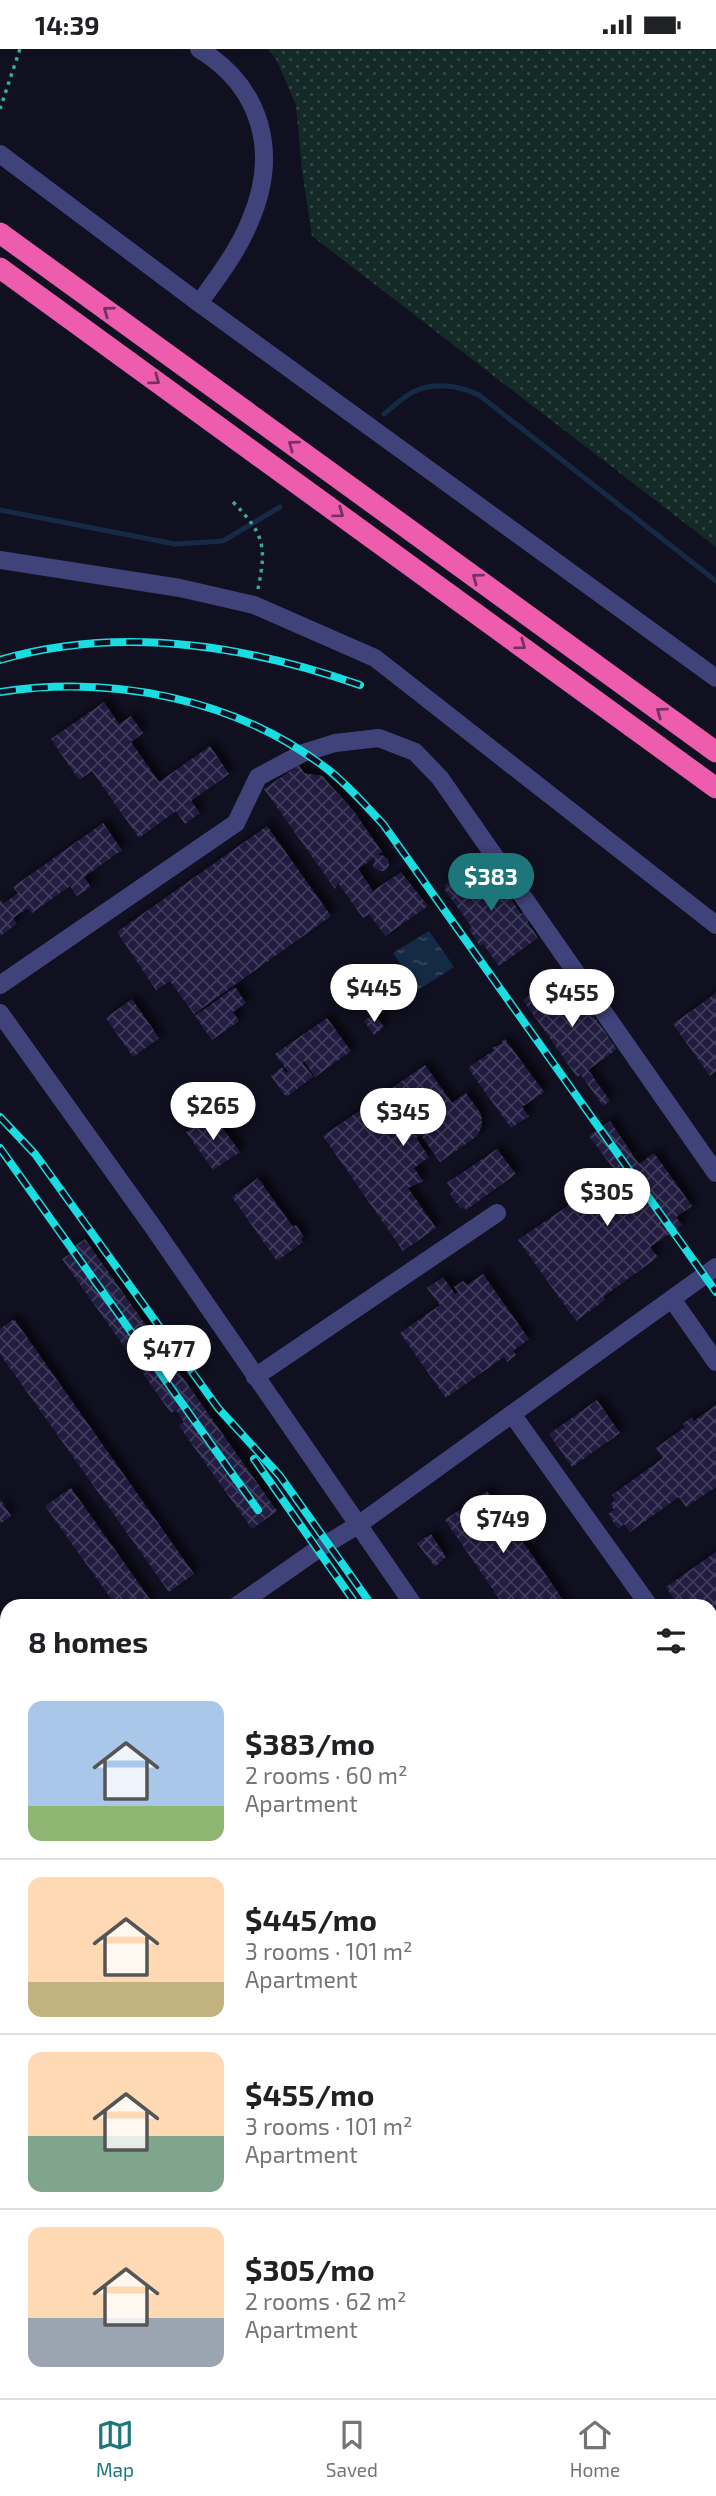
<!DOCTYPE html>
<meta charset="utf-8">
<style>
:root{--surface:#fff;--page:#f6f6f6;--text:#202124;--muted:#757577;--line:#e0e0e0;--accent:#1d7679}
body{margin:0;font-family:"Exo 2",sans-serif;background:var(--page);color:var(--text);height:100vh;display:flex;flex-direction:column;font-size:26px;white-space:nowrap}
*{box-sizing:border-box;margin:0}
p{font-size:23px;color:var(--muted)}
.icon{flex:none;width:38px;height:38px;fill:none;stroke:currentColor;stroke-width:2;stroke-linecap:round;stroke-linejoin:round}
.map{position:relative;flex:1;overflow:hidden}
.side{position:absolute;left:0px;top:1550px;width:718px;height:800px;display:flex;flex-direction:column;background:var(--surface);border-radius:21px 21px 0 0;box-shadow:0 2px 5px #0004}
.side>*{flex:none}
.price{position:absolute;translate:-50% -60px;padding:0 16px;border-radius:24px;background:#fff;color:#222;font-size:23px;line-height:46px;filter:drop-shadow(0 2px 4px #0008)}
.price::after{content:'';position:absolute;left:50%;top:42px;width:21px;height:16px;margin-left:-10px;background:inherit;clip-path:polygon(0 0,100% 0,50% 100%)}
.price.current{background:var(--accent);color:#fff}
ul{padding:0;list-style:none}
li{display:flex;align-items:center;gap:21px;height:175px;padding:0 28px}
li+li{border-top:2px solid var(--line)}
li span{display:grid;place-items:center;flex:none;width:196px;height:140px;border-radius:14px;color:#555}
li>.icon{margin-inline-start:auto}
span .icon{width:84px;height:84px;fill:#fffc;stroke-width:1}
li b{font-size:30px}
h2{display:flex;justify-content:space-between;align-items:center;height:84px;padding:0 28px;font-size:30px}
.status{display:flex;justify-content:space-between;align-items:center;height:49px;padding:0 35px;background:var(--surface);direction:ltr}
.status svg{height:19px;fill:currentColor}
.dock{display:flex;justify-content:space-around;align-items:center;height:98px;border-top:2px solid var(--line);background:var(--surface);font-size:19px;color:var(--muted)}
.dock a{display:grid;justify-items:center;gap:4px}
.dock .current{color:var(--accent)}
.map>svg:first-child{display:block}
.grass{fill:url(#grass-dots)}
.water{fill:url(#water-ripples)}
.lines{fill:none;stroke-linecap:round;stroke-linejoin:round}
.stream{stroke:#152b45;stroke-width:5}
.building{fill:url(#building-cross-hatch);filter:url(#shadow)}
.path{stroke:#3ca798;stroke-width:3.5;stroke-dasharray:3.5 5;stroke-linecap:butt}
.minor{stroke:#40427a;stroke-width:18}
.highway{stroke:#ed5cad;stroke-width:21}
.rail-casing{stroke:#19dde1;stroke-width:8}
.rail{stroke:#111021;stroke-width:5;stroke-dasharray:16;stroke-linecap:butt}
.oneway{stroke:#743260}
</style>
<div class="status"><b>14:39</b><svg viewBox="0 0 49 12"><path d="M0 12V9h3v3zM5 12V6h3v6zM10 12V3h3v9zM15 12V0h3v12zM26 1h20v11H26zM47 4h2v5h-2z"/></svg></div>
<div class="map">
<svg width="716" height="2349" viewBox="0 0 716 2349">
<defs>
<pattern id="grass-dots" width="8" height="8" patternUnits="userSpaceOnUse" patternTransform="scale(1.75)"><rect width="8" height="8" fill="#142a27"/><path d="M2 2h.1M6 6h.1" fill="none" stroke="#354847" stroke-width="1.8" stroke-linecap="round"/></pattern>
<pattern id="water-ripples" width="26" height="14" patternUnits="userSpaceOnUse" patternTransform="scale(1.75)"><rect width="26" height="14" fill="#152b45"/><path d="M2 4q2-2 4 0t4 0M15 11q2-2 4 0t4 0" fill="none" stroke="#364961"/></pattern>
<pattern id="building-cross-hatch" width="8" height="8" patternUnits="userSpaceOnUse" patternTransform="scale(1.75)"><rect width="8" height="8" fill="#221e3f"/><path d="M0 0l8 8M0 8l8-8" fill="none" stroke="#413e5c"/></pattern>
<filter id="shadow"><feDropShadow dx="6" dy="-6" stdDeviation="3.5" flood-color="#0009"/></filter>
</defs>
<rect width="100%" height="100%" fill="#111021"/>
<polygon class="grass" points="268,0 716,1 716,498 312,187 302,121 296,56 276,10"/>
<polygon class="water" points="429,882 454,918 418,941 393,904"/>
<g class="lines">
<g class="stream">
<path d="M384,365C393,358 404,347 415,342C436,333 459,337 479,346L716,532"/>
<polyline points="0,461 175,495 223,492 280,458"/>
</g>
</g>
<g class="building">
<polygon points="104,653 119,675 131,667 143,684 131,693 159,733 210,697 229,725 191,752 200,764 185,775 176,762 139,789 92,722 79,731 51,690"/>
<polygon points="299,716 304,724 322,727 353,761 382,803 378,806 382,806 388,810 389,817 384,822 379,822 373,818 375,808 358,820 373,842 401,823 428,857 385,887 369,865 363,869 338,834 335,840 264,740"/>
<polygon points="103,774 122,801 84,828 91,838 77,847 70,837 32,864 28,859 13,869 17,875 0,887 0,851 3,855 18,844 13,838"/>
<polygon points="267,777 331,867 194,965 170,932 156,941 117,883"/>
<polygon points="485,808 498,826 495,828 504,841 507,839 512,847 510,848 521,865 524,863 529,871 527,872 538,889 499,917 483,895 480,897 469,880 472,878 444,840 447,839 445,836 452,831 454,834 481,815 479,812"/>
<polygon points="563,923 617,1000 588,1021 610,1052 603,1057 581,1026 577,1028 523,951"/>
<polygon points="235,938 246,954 233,963 239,972 212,991 195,967"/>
<polygon points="716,944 716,1022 710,1027 673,975"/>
<polygon points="132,950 159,989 133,1008 106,969"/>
<polygon points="374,965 384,978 374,986 364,972"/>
<polygon points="327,969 351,1002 315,1028 304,1012 302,1013 313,1028 286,1048 271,1027 282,1018 286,1024 288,1023 275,1005"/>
<polygon points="505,990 544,1043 522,1058 529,1067 511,1079 468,1019 494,1001 492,999 503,994 502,992"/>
<polygon points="425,1016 452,1054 466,1044 481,1065 482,1077 477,1087 440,1113 421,1086 416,1089 429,1108 414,1119 423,1132 408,1139 436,1179 403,1202 323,1087"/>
<polygon points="212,1064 240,1103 213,1121 186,1083"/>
<polygon points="610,1072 639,1115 654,1104 692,1157 676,1168 682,1176 650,1198 658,1208 603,1248 605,1251 576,1272 518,1191 604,1132 613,1144 625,1135 589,1087"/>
<polygon points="497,1100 516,1125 466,1161 464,1158 461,1160 450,1145 453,1142 447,1134"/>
<polygon points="258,1129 293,1178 296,1176 304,1188 301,1190 303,1193 277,1212 232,1148"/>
<polygon points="85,1190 277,1462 252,1480 179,1377 184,1373 176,1361 171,1364 62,1210 70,1205 68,1202"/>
<polygon points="483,1225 529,1290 513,1302 516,1306 507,1313 504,1308 446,1349 400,1284 440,1256 427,1239 443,1228 455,1245 458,1243 454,1238 463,1232 467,1236"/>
<polygon points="14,1270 194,1525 169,1543 0,1305 0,1280"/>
<polygon points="597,1351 620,1384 572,1418 549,1385"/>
<polygon points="716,1356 716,1438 686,1458 679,1448 630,1483 624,1475 618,1480 608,1465 614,1461 610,1455 615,1451 612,1446 663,1409 656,1399 685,1378 683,1375 692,1368 694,1372"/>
<polygon points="71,1439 152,1553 146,1558 117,1558 45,1457"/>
<polygon points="487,1442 499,1459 505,1456 509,1461 503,1465 508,1472 514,1468 517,1474 512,1478 517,1485 523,1481 526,1486 521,1490 568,1558 505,1558 445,1471"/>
<polygon points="0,1450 11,1467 0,1475"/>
<polygon points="431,1485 446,1508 435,1518 417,1494"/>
<polygon points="716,1503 716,1574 712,1577 710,1558 679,1558 666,1538"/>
<polygon points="716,1630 716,1688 710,1681 710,1633"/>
<polygon points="7,2039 7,2074 0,2079 0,2044"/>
<polygon points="716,2257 716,2314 710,2318 710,2261"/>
<polygon points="0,2315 7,2325 7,2343 18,2343 20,2349 0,2347"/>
<polygon points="326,2343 351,2343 355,2349 324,2349 322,2346"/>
<polygon points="366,2343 428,2343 419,2349 370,2349"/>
<polygon points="618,2343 686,2343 690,2349 622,2349"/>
</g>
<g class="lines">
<g class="path">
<polyline points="0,60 20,0"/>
<path d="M233,453C264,485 267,496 258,540"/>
</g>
<g class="minor">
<path d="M199,0C263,39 279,105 250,172C238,202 218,228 199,254"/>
<polyline points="0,105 199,254 716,629"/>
<polyline points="0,511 180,539 254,556 375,609 716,876"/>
<polyline points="0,936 236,774 258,728 303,704 335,694 379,689 415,703 440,729 716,1124"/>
<polyline points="0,964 153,1178 415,1558"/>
<polyline points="672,1250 716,1313"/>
<polyline points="255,1328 497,1164"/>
<polyline points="512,1365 650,1558"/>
<polyline points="235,1558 318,1500 358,1476 716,1218"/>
<polyline points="0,1594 7,1604"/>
<polyline points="710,1603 716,1600"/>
<polyline points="0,1722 7,1717"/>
<polyline points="710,1733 716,1729"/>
<polyline points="710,1982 716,1990"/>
<polyline points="710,2008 716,2004"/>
<polyline points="0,2224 7,2234"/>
<polyline points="86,2343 90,2349"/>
<polyline points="524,2343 529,2349"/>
<polyline points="230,2349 238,2343"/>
</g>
<g class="highway">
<polyline points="0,184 716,703"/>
<polyline points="0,219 716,739"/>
</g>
<defs>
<g id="rail">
<path d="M0,611C120,576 245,596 360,636"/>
<path d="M0,643C112,626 234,649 326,719C347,735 365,756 383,775L716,1243"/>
<polyline points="0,1068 35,1105 218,1359 280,1427 373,1558"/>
<polyline points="0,1099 258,1461"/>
<polyline points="254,1410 358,1558"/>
<polyline points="0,1652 7,1663"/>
<polyline points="0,1675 7,1685"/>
<polyline points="710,2031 716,2039"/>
<polyline points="710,2057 716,2065"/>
<polyline points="470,2343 474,2349"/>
</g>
</defs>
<use href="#rail" class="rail-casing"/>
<use href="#rail" class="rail"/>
</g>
<defs><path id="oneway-chevron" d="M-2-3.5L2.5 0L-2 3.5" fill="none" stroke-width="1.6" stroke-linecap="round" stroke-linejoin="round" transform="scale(1.75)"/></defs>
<g class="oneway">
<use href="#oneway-chevron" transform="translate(108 262) rotate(-144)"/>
<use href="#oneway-chevron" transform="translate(155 331) rotate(36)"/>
<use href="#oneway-chevron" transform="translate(293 396) rotate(-144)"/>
<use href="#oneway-chevron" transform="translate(339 464) rotate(36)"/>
<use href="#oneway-chevron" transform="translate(477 529) rotate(-144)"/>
<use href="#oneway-chevron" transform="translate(521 596) rotate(36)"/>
<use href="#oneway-chevron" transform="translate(661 663) rotate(-144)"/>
</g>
</svg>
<b class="price current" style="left:491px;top:864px">$383</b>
<b class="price" style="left:374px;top:975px">$445</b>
<b class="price" style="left:572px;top:980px">$455</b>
<b class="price" style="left:213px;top:1093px">$265</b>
<b class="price" style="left:403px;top:1099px">$345</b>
<b class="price" style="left:607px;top:1179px">$305</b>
<b class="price" style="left:169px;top:1336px">$477</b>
<b class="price" style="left:503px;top:1506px">$749</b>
<section class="side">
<h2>8 homes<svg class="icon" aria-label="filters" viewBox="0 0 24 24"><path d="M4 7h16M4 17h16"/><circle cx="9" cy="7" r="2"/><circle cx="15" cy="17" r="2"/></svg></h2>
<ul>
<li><span style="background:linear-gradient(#a9c7e8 75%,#8fb573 0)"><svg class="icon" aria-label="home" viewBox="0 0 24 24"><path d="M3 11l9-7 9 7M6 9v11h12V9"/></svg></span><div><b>$383/mo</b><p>2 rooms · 60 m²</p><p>Apartment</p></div></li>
<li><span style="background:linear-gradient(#ffd9b3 75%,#c2b280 0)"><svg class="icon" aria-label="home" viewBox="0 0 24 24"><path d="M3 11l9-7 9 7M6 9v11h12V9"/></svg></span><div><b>$445/mo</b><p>3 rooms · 101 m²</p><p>Apartment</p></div></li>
<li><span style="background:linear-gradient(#ffd9b3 60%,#7fa58c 0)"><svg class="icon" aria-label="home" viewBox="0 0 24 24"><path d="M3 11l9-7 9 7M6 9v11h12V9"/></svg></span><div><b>$455/mo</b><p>3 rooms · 101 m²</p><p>Apartment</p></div></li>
<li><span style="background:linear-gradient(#ffd9b3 65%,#9aa5b1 0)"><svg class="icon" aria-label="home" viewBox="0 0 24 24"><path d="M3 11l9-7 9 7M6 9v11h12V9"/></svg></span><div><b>$305/mo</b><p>2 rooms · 62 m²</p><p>Apartment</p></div></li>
</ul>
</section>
</div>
<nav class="dock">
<a class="current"><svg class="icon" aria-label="map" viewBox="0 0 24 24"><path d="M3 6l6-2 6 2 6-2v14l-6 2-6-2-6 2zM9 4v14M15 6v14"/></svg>Map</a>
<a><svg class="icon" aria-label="saved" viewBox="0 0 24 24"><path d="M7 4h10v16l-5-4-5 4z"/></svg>Saved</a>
<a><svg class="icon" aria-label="home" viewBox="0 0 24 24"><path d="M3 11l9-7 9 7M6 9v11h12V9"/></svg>Home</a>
</nav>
